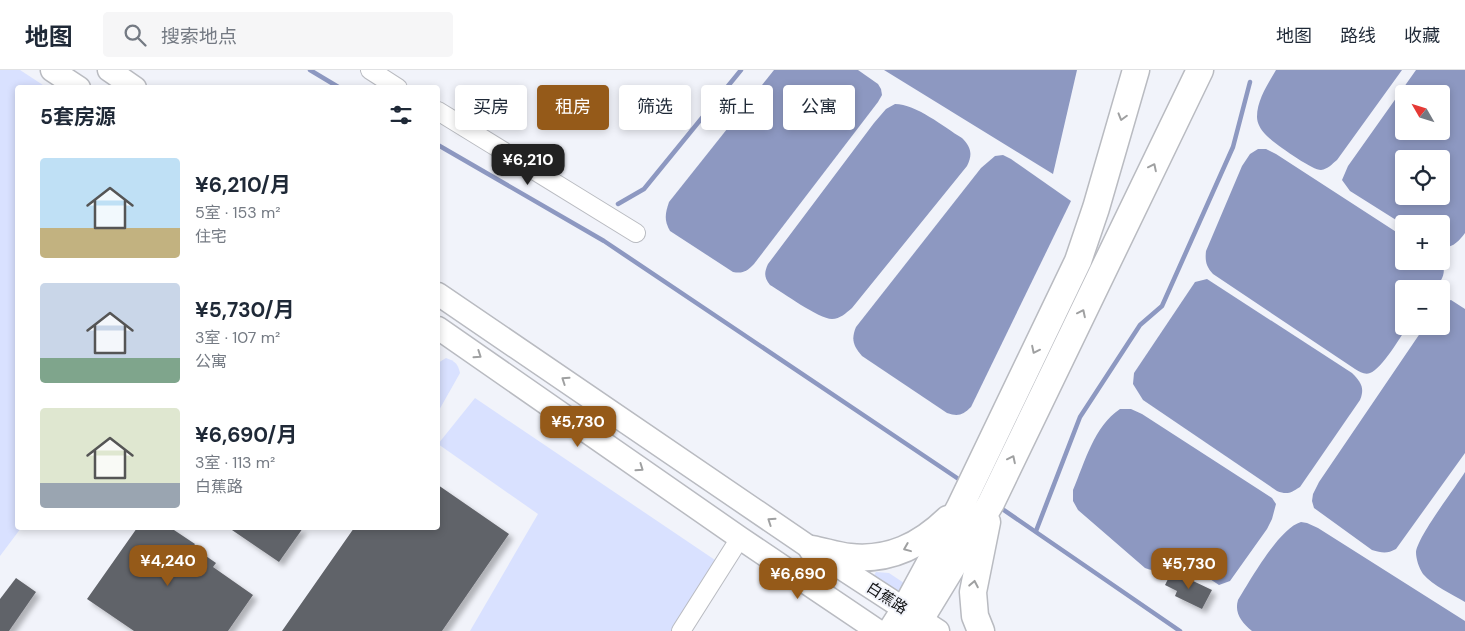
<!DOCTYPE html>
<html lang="zh">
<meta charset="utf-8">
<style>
:root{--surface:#fff;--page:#f6f6f7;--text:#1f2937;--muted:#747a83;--line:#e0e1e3;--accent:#955a19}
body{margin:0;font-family:"DM Sans","Noto Sans SC",sans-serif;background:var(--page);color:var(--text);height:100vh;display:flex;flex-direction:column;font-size:19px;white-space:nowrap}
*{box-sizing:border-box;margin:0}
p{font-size:16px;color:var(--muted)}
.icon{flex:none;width:28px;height:28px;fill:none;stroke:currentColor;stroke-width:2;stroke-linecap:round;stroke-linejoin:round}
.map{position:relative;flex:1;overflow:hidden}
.drawer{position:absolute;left:15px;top:15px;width:425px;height:445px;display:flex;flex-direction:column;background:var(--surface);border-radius:5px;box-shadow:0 2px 8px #0003}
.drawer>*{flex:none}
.banner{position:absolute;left:455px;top:15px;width:475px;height:45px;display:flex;gap:10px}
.needle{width:32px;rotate:309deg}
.tools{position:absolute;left:1395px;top:15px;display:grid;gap:10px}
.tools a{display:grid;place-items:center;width:55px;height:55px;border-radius:5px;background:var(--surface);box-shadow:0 2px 8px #0003;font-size:25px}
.price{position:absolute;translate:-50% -42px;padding:0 11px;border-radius:10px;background:var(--accent);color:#fff;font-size:16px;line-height:32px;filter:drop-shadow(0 1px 2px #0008)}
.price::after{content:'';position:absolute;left:50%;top:30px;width:15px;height:11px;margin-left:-8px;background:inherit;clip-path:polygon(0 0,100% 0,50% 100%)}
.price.active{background:#222;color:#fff}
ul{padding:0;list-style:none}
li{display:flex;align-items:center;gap:15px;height:125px;padding:0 25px}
li span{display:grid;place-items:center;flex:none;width:140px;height:100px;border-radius:5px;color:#555}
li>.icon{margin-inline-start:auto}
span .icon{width:60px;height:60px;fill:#fffc;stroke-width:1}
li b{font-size:21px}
h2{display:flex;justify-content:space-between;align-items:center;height:60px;padding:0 25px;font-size:21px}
.pill{padding:0 18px;border-radius:5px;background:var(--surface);box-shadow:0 2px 8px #0003;font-size:18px;line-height:45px}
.pill.active{background:var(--accent);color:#fff}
header{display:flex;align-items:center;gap:30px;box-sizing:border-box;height:70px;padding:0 25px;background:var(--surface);border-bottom:1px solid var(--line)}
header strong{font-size:24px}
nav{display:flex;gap:28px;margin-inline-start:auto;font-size:18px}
.search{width:350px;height:45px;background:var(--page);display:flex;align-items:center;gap:12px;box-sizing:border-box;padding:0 18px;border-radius:5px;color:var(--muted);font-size:19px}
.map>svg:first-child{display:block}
.green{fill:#d9e1ff}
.water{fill:#8d98c1;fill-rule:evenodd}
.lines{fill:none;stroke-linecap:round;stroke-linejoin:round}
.stream{stroke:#8d98c1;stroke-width:4.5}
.building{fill:#616369;filter:url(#shadow)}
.minor-casing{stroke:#b9bbc1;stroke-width:20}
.major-casing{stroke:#b9bbc1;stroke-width:25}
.highway-casing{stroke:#b9bbc1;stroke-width:29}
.minor{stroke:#fff;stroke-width:18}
.major{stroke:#fff;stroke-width:22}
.highway{stroke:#fff;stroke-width:26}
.oneway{stroke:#9fa0a1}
.labels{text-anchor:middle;stroke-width:4;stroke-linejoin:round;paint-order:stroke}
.street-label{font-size:15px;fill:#101113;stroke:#f1f3fa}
</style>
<header>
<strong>地图</strong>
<div class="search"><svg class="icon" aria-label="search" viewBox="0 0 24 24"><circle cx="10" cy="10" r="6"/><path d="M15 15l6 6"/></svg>搜索地点</div>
<nav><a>地图</a><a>路线</a><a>收藏</a></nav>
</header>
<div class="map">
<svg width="1465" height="561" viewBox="0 0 1465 561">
<defs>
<filter id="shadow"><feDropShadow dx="4.5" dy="4.5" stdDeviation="2.5" flood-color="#0004"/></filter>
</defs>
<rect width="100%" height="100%" fill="#f1f3fa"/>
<g class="green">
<polygon points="0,0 20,0 46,17 18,18 18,458 21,458 0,486"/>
<path d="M446,288C455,291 458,294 460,303L438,342V293Z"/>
<polygon points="475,328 715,490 673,561 470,561 538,444 438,374"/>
<polygon points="876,502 889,503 904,513 897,523 873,507"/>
</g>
<g class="water">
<path d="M774,0H858L878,14L881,19L882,25L878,32L754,194C747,201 743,204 733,202L670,161C664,150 665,144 669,132Z"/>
<polygon points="884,0 1077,0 1053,104"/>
<path d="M1276,0H1402L1337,90C1332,94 1328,99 1321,100C1312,100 1272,72 1265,64C1261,60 1257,53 1257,47C1257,30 1268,14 1276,0Z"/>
<path d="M1416,0H1465V163C1459,171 1452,179 1441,177V154H1404V155L1350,121L1342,110L1348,96ZM1404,24H1441V61H1404ZM1404,89H1441V126H1404Z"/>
<path d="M895,34C916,34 944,57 962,68C971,77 973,84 967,96L852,238C846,243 840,249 832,249C819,249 782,222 770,215C764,207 764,203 768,194L874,53L886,39Z"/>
<path d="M1258,79H1266L1276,84L1404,167V191H1440C1448,201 1442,210 1435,219H1404V256H1408C1400,267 1382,299 1370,303C1365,305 1360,302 1355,299L1213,204C1206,196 1205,191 1206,181L1242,96L1250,84Z"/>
<path d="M1003,85L1011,89L1071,131L971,337C963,345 958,347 947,343L862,286C853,276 851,269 856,257L981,98L995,86Z"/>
<path d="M1207,209L1352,303C1361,312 1365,318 1360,330L1300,417C1291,423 1287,425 1277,421L1143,330L1133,314L1134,303L1195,212Z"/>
<path d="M1451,230L1465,239V383L1396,479C1387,484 1382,483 1372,480L1314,438L1312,431L1313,424L1319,412L1425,256H1441V233Z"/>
<path d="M1120,339H1131L1142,344L1272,428L1276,434L1272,449L1267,459L1230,511L1219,515L1178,488C1167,500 1161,504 1145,498L1078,440L1073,431V420C1085,392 1094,356 1120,339Z"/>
<path d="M1465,402V532C1452,524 1433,516 1423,504C1419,498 1416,489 1416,482C1418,466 1455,418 1465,402Z"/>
<path d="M1301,452L1307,453L1318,458L1465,551V561H1252C1242,553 1234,543 1238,530C1250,511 1279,458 1301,452Z"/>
</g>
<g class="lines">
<g class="stream">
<polyline points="310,0 340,18"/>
<polyline points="438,75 604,171 963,412"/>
<polyline points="618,134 644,119 741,0"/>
<polyline points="998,436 1180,561"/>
<polyline points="1036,461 1080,347 1140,255 1162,236 1233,77 1250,12"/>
</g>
</g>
<g class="building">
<polygon points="438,415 509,464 442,561 282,561 354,458 438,458"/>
<polygon points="137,458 171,458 195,474 193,477 216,493 213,497 253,525 228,561 134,561 87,529"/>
<polygon points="229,458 303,458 279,492"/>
<polygon points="1172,501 1212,520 1202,539 1175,526 1177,521 1165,515"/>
<polygon points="16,508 36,522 9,561 0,561 0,529"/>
</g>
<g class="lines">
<defs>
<g id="minor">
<polyline points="370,0 398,18"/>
<polyline points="438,41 636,163"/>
<polyline points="681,561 740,468"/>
</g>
<g id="major">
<polyline points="52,0 79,18"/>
<polyline points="109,0 135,18"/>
<polyline points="438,224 812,479 938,561"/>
<polyline points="438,258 740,468 878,561"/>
</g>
<g id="highway">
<path d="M812,479C824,481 837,486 850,487C889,491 920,476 948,449"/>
<polyline points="891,561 905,539 959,439 1078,191 1096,138 1136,0"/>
<polyline points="913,561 991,433 1200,0"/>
<polyline points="981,561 975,546 973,522 987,452"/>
</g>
</defs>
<use href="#minor" class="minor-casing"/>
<use href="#major" class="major-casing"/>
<use href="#highway" class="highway-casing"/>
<use href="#minor" class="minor"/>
<use href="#major" class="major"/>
<use href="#highway" class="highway"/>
</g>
<defs><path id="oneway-chevron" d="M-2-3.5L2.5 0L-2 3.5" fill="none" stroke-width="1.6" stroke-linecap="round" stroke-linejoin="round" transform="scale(1.25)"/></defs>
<g class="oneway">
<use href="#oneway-chevron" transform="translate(1122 47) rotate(106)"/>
<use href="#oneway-chevron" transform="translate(1153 97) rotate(-64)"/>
<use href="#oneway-chevron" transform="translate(1082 243) rotate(-64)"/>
<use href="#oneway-chevron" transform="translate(1035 280) rotate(116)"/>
<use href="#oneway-chevron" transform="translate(478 285) rotate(34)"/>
<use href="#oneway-chevron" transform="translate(565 310) rotate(-146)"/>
<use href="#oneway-chevron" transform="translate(1012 389) rotate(-64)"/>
<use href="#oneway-chevron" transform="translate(640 398) rotate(35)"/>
<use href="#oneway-chevron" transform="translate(771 451) rotate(-146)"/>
<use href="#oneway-chevron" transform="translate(907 478) rotate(158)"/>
<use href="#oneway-chevron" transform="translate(974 514) rotate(-79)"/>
</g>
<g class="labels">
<g class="street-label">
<text transform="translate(887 528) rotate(33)" y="5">白蕉路</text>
</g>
</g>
</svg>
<div class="tools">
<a><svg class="needle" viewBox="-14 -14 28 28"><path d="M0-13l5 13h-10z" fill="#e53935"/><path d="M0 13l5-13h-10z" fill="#747a83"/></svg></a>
<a><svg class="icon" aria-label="locate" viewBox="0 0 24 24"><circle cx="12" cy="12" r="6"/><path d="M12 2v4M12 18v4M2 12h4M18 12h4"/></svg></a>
<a>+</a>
<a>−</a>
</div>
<b class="price active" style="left:528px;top:116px">¥6,210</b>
<b class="price" style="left:578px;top:378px">¥5,730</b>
<b class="price" style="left:168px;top:517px">¥4,240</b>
<b class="price" style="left:1189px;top:520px">¥5,730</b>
<b class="price" style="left:798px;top:530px">¥6,690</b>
<div class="banner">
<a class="pill">买房</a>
<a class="pill active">租房</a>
<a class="pill">筛选</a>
<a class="pill">新上</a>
<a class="pill">公寓</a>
</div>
<section class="drawer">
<h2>5套房源<svg class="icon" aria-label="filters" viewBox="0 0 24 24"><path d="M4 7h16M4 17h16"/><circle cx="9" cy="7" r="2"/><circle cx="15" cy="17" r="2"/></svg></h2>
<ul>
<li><span style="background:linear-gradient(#bfe0f5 70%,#c2b280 0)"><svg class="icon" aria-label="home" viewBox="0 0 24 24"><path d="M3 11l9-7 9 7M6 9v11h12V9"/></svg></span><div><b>¥6,210/月</b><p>5室 · 153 m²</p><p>住宅</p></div></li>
<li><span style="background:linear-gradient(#c9d6e8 75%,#7fa58c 0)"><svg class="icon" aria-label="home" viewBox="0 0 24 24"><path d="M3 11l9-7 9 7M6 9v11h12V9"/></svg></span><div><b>¥5,730/月</b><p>3室 · 107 m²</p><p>公寓</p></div></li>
<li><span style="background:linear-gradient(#dfe7d0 75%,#9aa5b1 0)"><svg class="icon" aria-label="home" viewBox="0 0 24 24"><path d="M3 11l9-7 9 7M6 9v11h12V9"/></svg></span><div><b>¥6,690/月</b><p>3室 · 113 m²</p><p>白蕉路</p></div></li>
</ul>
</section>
</div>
